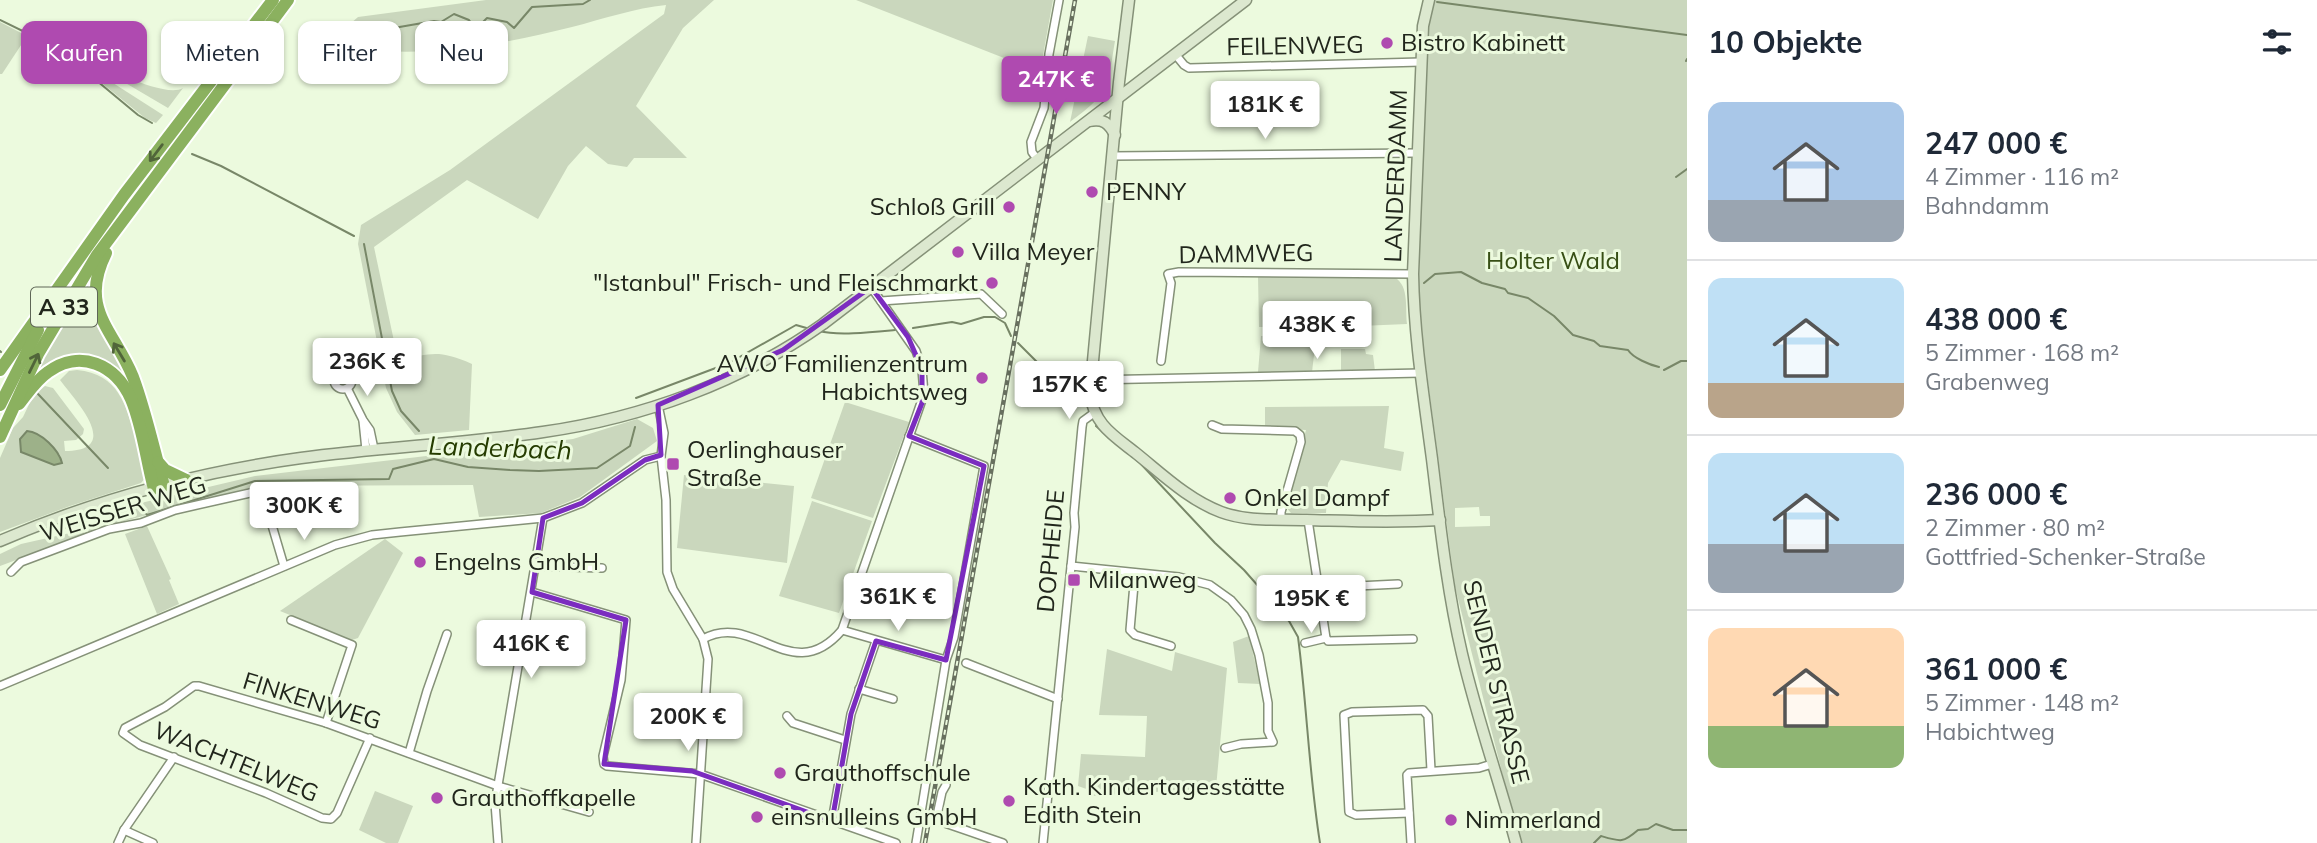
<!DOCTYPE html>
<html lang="de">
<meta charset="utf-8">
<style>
:root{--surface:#fff;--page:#f6f6f7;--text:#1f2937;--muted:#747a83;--line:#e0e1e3;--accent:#af4ab0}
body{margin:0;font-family:Mulish,sans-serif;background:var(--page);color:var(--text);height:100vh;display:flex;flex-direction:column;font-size:26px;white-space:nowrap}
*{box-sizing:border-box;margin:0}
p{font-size:23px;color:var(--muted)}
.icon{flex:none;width:38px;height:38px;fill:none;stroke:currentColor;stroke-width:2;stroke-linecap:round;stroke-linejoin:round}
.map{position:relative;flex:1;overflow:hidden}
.side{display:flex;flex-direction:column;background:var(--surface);width:630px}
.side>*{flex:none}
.banner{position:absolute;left:21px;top:21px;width:665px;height:63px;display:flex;gap:14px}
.price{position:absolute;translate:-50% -60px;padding:0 16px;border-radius:7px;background:#fff;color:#222;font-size:23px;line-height:46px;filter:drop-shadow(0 2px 4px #0008)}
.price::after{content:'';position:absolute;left:50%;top:42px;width:21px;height:16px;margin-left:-10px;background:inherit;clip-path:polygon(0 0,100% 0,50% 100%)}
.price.on{background:var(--accent);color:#fff}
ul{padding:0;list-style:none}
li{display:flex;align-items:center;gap:21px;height:175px;padding:0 21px}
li+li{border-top:2px solid var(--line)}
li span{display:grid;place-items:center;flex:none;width:196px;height:140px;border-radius:14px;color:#555}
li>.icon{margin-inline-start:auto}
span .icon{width:84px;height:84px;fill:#fffc;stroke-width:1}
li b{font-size:30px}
h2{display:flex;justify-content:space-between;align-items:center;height:84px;padding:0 21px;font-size:30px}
.tag{padding:0 24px;border-radius:14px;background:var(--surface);box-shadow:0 2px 5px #0004;font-size:24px;line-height:63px}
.tag.on{background:var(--accent);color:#fff}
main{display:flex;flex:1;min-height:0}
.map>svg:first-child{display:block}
.green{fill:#cad7bd;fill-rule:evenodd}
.water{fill:#9db189;stroke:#788768;stroke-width:2}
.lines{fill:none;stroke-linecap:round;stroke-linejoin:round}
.stream{stroke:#788768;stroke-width:2}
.street-casing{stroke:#859178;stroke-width:10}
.secondary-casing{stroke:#859178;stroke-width:13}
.highway-casing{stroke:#fff;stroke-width:16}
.street{stroke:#fff;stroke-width:7}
.secondary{stroke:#dce8cf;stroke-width:10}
.highway{stroke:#8bb15f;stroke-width:12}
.rail-casing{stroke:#68705f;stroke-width:4.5}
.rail{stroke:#ecfade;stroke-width:2;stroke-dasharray:5;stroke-linecap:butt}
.oneway{stroke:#51653a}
.marked{fill:none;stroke:#7b2cbf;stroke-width:5;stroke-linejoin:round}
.poi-dot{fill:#af4ab0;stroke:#ecfade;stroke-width:2.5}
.labels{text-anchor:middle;stroke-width:6;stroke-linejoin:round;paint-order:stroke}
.shield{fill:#ecfade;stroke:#5e6656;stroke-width:2}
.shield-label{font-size:23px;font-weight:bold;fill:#21261c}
.poi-label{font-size:24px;fill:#21261c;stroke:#ecfade;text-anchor:start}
.street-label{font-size:24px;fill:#21261c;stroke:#ecfade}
.park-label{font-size:24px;fill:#374f15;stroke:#ecfade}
.water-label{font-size:26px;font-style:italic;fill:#253c00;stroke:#ecfade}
</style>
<main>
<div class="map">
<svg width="1687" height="843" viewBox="0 0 1687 843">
<rect width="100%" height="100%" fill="#ecfade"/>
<g class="green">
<path d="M486,0H714L683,28L636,106L687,158H634L627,167L608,164L586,146L568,166L538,219L467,180L374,247L398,360C432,354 437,349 472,364L469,430L415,435L397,412L386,388L358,244L361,225L450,170L664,14L666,5C635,8 603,19 572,27C503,44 426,59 355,48L347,38L350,24L358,17Z"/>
<polygon points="856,0 1053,0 1040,72"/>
<path d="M1435,0H1687V843H1520L1455,587L1418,305L1427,25ZM1479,507L1480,516H1490V526L1455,527V508Z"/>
<polygon points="0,22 27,36 2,74 0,74"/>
<path d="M1088,36L1115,41C1107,89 1110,92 1070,122Z"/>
<polygon points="74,58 163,115 156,123 145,118 73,60"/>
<path d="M83,58C104,66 165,99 183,88L168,108Z"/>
<polygon points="93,276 129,377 133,397 91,359 35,375 62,325"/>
<path d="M1258,276H1391C1410,282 1405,307 1407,324L1360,326L1361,305L1331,302L1330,312H1291L1287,327H1259Z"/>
<polygon points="1261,336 1316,338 1312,372 1258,372"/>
<polygon points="1341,349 1365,349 1366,354 1373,355 1375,371 1341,371"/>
<path d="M77,370C119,374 126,405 136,440C140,452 145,464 146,477L141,483L70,506L0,532V458L13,428L23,417L33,396L45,386L53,388L84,429L83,434L76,440L64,441L65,451C124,451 75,400 60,380L69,371ZM42,437L60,455L62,463L54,465L21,452Z"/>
<polygon points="845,402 909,422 873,518 811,498"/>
<polygon points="1389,406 1384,448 1404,452 1401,471 1341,460 1328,483 1326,513 1291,513 1285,506 1306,430 1265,428 1265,407"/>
<polygon points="637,419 653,428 657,441 580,497 541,513 479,517 473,485 257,486 109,525 103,521 42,534 145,502 255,476 573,439"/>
<polygon points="684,475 794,486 787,563 677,548"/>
<polygon points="812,501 872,521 839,613 779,596"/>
<polygon points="101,526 102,528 0,566 0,554 21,544"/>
<polygon points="147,526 171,579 169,580 179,604 157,614 125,534"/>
<polygon points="385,539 403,553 358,638 352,640 280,611"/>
<polygon points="1249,636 1260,684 1238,683 1233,642"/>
<polygon points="1107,649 1172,671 1175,652 1227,668 1216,788 1092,796 1092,791 1078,786 1081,754 1145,757 1147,716 1099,715"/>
<polygon points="375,791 413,806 398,843 386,843 359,830"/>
</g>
<path class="water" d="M27,431C41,432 59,450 62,463L54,465L21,452L20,439Z"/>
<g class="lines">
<g class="stream">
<polyline points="1437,2 1687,35"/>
<polyline points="0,20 37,38"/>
<polyline points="351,34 364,42 388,29 434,21 441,22 454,14 469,20 473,25 479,26 487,18 507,22 514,28 532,7 583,4 590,0"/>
<polyline points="45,42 66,55"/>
<polyline points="355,51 361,44"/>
<polyline points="73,61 138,115 152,123"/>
<polyline points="1686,61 1687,59"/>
<polyline points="192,154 221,166 354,236"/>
<polyline points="1676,177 1687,169"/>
<polyline points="364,244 392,391 401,411 419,431"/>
<path d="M1424,283L1435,274L1461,272L1482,283L1505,289L1508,293L1528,298L1554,316L1573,335L1594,341L1600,346L1628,350C1633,358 1650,365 1659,367"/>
<polyline points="913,328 952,322 961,324 984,317 995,317 1005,323 1011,336"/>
<path d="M819,331C838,336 874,332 895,330"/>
<polyline points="1018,343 1058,383"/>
<polyline points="0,351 1,352"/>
<polyline points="1664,370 1681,361 1687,361"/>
<polyline points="1062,387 1079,406"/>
<polyline points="38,394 108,468"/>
<polyline points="636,398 729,363 796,325 810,329"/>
<path d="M1096,426L1140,463L1215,543L1244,570L1289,621L1298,637C1307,706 1309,775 1320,843"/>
<polyline points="145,512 147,515 255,481 389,479 393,469 434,459 468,467 510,470 539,471 597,468 630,446 635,427"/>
<path d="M1594,843L1601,836C1621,842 1623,843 1638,830L1648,829L1656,824L1673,830H1687"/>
</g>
<defs>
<g id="street">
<polyline points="1175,54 1184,65 1189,68 1421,62"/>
<polyline points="1113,156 1417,153"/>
<polyline points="1037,159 1032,152 1031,142 1044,108 1049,54 1059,0"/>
<polyline points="881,301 981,294 1002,314"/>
<polyline points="1161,361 1171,283 1168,274 1179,272 1413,274"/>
<circle cx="343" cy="380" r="9"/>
<polyline points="1091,380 1421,373"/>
<polyline points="347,388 363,420 370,430 374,449"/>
<polyline points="658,405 664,433 661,456 666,500 667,572 673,589 703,639 708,659 696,843"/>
<polyline points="363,421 366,450"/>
<polyline points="1212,425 1222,429 1295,431 1300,435 1301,442 1281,512 1281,520"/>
<polyline points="909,436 984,466 954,637 946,660 916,843"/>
<polyline points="1308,520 1326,638 1328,641 1413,639"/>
<polyline points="536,566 602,568"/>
<polyline points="1071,566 1179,577 1210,585 1231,600 1244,615 1251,629 1259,655 1268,703 1268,731 1273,742 1241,744 1225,748"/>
<polyline points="11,572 21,562 109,529 141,523 175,510 250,493 260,495 266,505 284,566"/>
<polyline points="1135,573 1130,630 1135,635 1171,646"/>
<polyline points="1317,588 1398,584"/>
<polyline points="532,592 626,620 621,680 603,756 604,764 607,766 700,774 896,843"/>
<polyline points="291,620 352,645 326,723"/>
<polyline points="842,630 946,660"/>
<path d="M703,639C754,610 792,689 842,630L924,394L922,369L916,351L871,287"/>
<polyline points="1305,643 1326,638"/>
<polyline points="966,663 1058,699"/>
<polyline points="0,686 335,545 372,535 400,532 543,518 582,503 645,460 661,456"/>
<polyline points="859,689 893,699"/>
<polyline points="787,716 793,723 845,740"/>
<polyline points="370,738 337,813 331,819 322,818 266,793 140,745 123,733 125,728 165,707 194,686 199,686 326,723 498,786 589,812"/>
<polyline points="409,753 427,691 447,634"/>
<polyline points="946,785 942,792 936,820 1003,843"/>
<polyline points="1409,813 1356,815 1349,812 1344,715 1352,712 1423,710 1428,716 1431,770"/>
<polyline points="832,821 851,714 876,641"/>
<polyline points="124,830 153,843"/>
<polyline points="118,843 124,830 174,757"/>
<polyline points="498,843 495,803 543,518"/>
<polyline points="1043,843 1075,527 1074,513 1082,427 1083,421 1094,413"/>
<polyline points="1411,843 1407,775 1409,773 1479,768 1492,764"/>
</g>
<g id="secondary">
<path d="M1129,0L1119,82L1090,393C1094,425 1113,435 1137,454C1163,475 1189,500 1221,512C1248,522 1277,519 1306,520C1351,521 1395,523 1440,520"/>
<path d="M1429,0L1423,26L1413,274C1414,336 1424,398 1432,459C1440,524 1447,590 1462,654C1477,718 1499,780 1516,843"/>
<path d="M1089,121C1103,118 1109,123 1115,135"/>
<path d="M0,541C95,500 198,472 301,458C381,447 463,444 543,432C642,418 741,382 823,324L1246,0"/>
</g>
<g id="highway">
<path d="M106,253C78,309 114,330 133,377C146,412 154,450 164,486"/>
<polyline points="0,370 124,195 273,0"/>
<path d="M19,404C28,393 36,380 48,372C80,348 116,365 131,399C143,427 146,460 154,489"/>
<polyline points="0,405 38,330"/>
<polyline points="0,437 38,354 97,255 288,0"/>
<polyline points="158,462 165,470 186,480"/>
</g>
</defs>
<use href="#street" class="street-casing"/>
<use href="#secondary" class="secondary-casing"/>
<use href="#highway" class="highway-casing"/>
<use href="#street" class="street"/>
<use href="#secondary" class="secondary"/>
<use href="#highway" class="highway"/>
<defs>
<polyline id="rail" points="925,843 1075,0"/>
</defs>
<use href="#rail" class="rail-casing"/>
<use href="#rail" class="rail"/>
</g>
<defs><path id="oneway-shaft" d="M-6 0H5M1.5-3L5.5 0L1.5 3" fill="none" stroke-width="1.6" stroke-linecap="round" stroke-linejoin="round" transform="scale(1.75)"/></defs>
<g class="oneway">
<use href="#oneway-shaft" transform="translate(156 153) rotate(127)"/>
<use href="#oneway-shaft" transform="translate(119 352) rotate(-121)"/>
<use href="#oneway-shaft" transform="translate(34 363) rotate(-64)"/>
</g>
<path class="marked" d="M871,287L908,337L922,369V403L909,436L984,466L946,660L876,641L851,714L832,821L692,771L604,764L626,620L532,592L543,518L582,503L645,460L661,455L658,405L783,350Z"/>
<g class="poi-dot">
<circle cx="1387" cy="43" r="7"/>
<circle cx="1092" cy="192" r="7"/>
<circle cx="1009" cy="207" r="7"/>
<circle cx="958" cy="252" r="7"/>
<circle cx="992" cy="283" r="7"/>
<circle cx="982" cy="378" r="7"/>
<rect x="666" y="457" width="14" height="14" rx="3.5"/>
<circle cx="1230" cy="498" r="7"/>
<circle cx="420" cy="562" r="7"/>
<rect x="1067" y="573" width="14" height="14" rx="3.5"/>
<circle cx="780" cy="773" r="7"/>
<circle cx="437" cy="798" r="7"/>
<circle cx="1009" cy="801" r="7"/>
<circle cx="757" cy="817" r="7"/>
<circle cx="1451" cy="820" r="7"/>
</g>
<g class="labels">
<rect class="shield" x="31" y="287.5" width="66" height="39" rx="5"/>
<g class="shield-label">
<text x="64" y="315">A 33</text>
</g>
<g class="poi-label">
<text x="1401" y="51">Bistro Kabinett</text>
<text x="1106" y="200">PENNY</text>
<text x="995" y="215" text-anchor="end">Schloß Grill</text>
<text x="972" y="260">Villa Meyer</text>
<text x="978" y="291" text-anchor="end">"Istanbul" Frisch- und Fleischmarkt</text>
<text x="968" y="372" text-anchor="end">AWO Familienzentrum<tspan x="968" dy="28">Habichtsweg</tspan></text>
<text x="687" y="458">Oerlinghauser<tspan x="687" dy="28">Straße</tspan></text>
<text x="1244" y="506">Onkel Dampf</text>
<text x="434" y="570">Engelns GmbH</text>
<text x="1088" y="588">Milanweg</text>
<text x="794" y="781">Grauthoffschule</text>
<text x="1023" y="795">Kath. Kindertagesstätte<tspan x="1023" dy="28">Edith Stein</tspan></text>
<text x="451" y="806">Grauthoffkapelle</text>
<text x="771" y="825">einsnulleins GmbH</text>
<text x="1465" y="828">Nimmerland</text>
</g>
<g class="street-label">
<text transform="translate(1295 46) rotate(-1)" y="8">FEILENWEG</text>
<text transform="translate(1396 176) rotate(-88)" y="8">LANDERDAMM</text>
<text transform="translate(1246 254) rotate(-1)" y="8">DAMMWEG</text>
<text transform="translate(123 509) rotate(-17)" y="8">WEISSER WEG</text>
<text transform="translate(1051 551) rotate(-85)" y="8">DOPHEIDE</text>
<text transform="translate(1496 682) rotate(76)" y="8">SENDER STRASSE</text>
<text transform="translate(312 701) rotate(17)" y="8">FINKENWEG</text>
<text transform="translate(236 762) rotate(22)" y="8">WACHTELWEG</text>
</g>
<g class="park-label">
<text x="1553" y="269">Holter Wald</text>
</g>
<g class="water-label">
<text transform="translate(500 448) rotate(2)" y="9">Landerbach</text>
</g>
</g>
</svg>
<b class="price on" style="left:1056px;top:116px">247K €</b>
<b class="price" style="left:1265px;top:141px">181K €</b>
<b class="price" style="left:1317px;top:361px">438K €</b>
<b class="price" style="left:367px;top:398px">236K €</b>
<b class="price" style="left:1069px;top:421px">157K €</b>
<b class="price" style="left:304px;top:542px">300K €</b>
<b class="price" style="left:898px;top:633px">361K €</b>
<b class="price" style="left:1311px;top:635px">195K €</b>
<b class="price" style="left:531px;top:680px">416K €</b>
<b class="price" style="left:688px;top:753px">200K €</b>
<div class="banner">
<a class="tag on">Kaufen</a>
<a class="tag">Mieten</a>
<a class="tag">Filter</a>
<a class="tag">Neu</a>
</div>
</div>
<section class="side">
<h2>10 Objekte<svg class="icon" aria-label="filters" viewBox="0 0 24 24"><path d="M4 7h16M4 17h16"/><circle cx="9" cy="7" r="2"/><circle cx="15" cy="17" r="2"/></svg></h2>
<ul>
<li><span style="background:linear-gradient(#a9c7e8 70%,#9aa5b1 0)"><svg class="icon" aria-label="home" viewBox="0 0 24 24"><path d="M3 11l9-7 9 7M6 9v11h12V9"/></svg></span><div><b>247 000 €</b><p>4 Zimmer · 116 m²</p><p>Bahndamm</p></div></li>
<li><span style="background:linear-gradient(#bfe0f5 75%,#b9a48a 0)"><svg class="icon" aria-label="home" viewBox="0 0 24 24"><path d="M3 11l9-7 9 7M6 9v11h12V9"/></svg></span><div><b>438 000 €</b><p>5 Zimmer · 168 m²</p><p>Grabenweg</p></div></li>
<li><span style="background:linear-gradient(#bfe0f5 65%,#9aa5b1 0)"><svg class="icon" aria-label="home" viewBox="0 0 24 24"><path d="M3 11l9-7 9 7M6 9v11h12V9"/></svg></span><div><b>236 000 €</b><p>2 Zimmer · 80 m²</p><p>Gottfried-Schenker-Straße</p></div></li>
<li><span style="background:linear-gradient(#ffd9b3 70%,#8fb573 0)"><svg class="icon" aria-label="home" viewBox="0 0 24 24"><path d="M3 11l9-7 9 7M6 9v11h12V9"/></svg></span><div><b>361 000 €</b><p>5 Zimmer · 148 m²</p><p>Habichtweg</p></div></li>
</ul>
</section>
</main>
